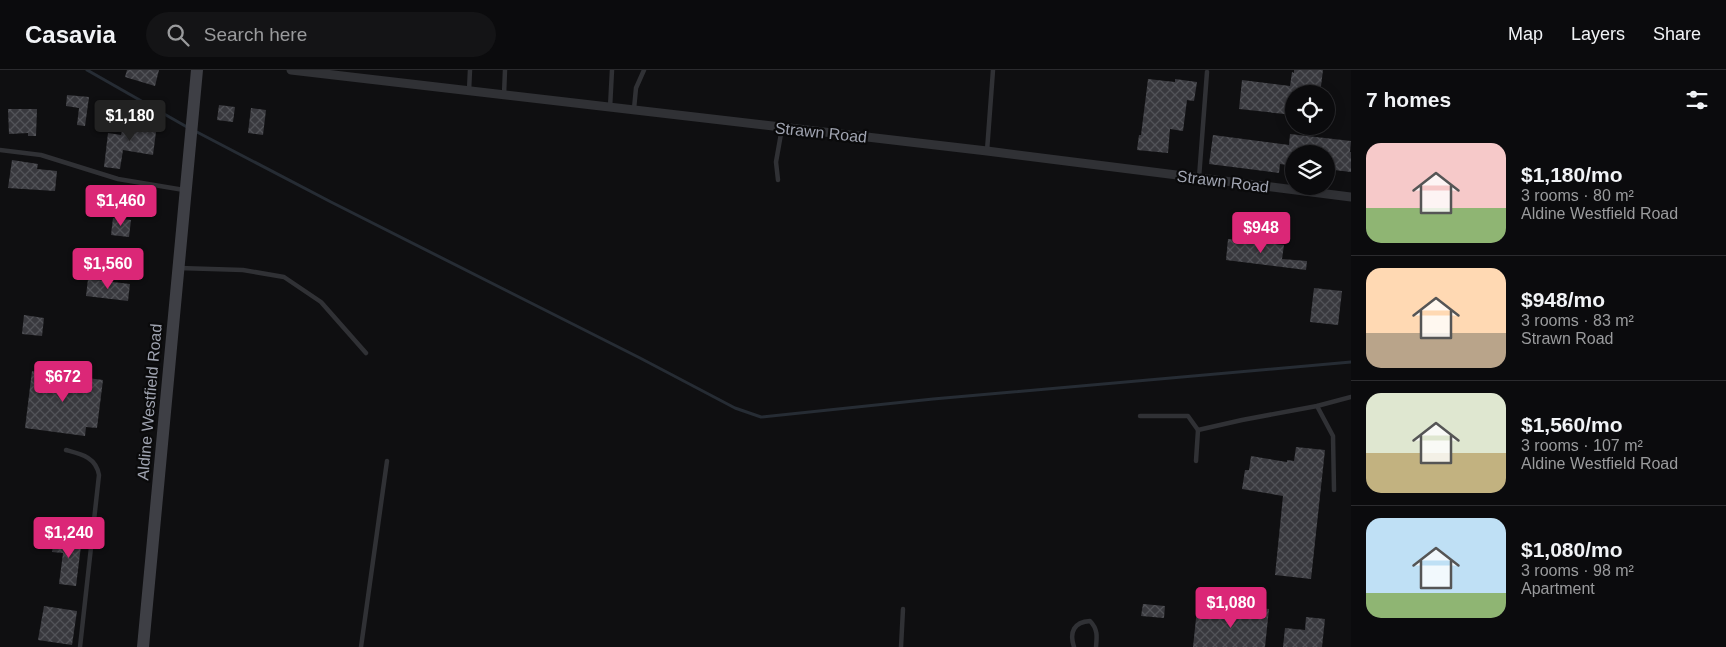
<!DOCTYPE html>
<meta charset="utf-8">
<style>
:root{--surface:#0b0b0d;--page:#141416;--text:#f1f3f6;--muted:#9a9b9d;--line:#2b2b2e;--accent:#db2777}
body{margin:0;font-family:Helvetica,sans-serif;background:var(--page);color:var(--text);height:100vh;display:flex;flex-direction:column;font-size:19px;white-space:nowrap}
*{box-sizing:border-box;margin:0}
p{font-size:16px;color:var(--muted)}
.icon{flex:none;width:28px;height:28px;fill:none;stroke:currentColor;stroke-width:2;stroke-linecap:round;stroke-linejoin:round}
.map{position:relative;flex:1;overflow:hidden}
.details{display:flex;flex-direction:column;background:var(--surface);width:375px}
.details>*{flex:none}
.tools{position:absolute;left:1285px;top:15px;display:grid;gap:10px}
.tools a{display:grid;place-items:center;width:50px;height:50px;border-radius:50%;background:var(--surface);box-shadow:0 2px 12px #0003,0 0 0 1px var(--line);font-size:25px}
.price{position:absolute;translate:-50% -42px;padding:0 11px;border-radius:5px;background:var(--accent);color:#fff;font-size:16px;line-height:32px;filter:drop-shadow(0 1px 2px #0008)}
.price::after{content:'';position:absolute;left:50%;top:30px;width:15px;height:11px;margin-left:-8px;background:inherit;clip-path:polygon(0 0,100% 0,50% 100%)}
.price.current{background:#222;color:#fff}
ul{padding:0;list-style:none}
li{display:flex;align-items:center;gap:15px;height:125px;padding:0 15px}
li+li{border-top:1px solid var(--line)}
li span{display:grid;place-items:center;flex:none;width:140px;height:100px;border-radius:15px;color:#555}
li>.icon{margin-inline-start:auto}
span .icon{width:60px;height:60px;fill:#fffc;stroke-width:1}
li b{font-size:21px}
h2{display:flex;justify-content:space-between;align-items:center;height:60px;padding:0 15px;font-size:21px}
header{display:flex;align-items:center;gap:30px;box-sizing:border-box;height:70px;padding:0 25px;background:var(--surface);border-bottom:1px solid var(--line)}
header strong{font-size:24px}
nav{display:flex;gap:28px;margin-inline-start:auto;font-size:18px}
.search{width:350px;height:45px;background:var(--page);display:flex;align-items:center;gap:12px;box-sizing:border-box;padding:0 18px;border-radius:28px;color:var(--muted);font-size:19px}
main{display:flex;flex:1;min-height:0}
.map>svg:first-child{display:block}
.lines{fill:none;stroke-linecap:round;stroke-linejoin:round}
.stream{stroke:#262c34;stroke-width:3}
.building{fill:url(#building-cross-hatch)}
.lane{stroke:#303135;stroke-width:4.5}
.street{stroke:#303135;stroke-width:9}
.secondary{stroke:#3e3f45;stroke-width:12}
.labels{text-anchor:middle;stroke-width:4.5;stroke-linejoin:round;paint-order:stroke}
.street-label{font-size:16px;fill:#a0a4b1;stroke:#0a0a0b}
</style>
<header>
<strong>Casavia</strong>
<div class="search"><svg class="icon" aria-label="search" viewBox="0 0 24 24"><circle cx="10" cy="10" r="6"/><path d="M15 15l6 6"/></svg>Search here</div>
<nav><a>Map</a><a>Layers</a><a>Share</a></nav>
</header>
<main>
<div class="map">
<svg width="1351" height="577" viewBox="0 0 1351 577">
<defs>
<pattern id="building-cross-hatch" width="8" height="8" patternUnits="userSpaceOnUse" patternTransform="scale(1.25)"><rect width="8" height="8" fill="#39393e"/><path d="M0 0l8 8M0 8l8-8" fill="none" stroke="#525358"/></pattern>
</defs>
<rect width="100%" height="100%" fill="#0f0f11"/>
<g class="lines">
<g class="stream">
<polyline points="87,0 187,57"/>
<polyline points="195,61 331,132 640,288 735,338 761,347 933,329 1351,292"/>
</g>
</g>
<g class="building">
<polygon points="127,0 159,0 155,16 125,7"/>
<polygon points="1294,0 1323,0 1320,24 1294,24 1294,45 1239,39 1242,10 1290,16 1292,2 1294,3"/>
<polygon points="1148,9 1175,12 1175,9 1197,12 1194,31 1187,30 1183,61 1170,59 1168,83 1137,80 1139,65 1141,65"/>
<polygon points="67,25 89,27 85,56 77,55 79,38 66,36"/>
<polygon points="219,35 235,37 233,52 217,50"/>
<polygon points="251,38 266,40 263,65 248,63"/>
<polygon points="8,39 37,39 36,66 28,66 28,63 9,64"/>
<polygon points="124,49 157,54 153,85 123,80 120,99 104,97 108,63 121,65"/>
<polygon points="1290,64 1351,71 1350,82 1351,82 1351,102 1326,99 1326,84 1294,84 1294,96 1280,94 1279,103 1209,94 1213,65 1289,75"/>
<polygon points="12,90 38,94 37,99 57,101 55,121 8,118"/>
<polygon points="113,148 131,150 129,167 111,165"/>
<polygon points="1228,169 1284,175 1282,189 1307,191 1306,200 1226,190"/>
<polygon points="88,209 130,214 128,231 86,226"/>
<polygon points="1314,218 1342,221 1338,255 1310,252"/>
<polygon points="24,245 44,248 42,266 22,264"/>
<polygon points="32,301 103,310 97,358 86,357 85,366 25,358"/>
<polygon points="1296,377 1325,380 1311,509 1275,505 1283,426 1242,419 1245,400 1249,400 1251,386 1287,392 1287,390 1294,391"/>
<polygon points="61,466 82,468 76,516 59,514 63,483 52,482 54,469 61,470"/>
<polygon points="1143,534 1165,536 1164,548 1141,546"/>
<polygon points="44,536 77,541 72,575 38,570"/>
<polygon points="1245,537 1269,539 1265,577 1193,577 1197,539 1244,544"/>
<polygon points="1306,547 1325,549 1322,577 1283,577 1285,558 1305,560"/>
</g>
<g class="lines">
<g class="lane">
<polyline points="469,21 470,0"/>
<polyline points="504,25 505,0"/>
<polyline points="610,38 612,0"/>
<polyline points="634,39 636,18 644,0"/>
<polyline points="0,80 41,85 118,109 184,120"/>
<polyline points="987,81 993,0"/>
<polyline points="1199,108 1207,2"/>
<polyline points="778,110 776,92 782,58"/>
<polyline points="179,198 243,200 284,207 321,232 366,283"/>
<polyline points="1317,336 1333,366 1334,420"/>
<polyline points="1140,346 1188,346 1198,360"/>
<path d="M66,380C81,384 96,387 99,405L80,577"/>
<polyline points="1196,391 1198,360 1242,350 1317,336 1351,327"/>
<polyline points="361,577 387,391"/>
<polyline points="901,577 903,539"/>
<path d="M1074,577C1069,562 1074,552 1090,551C1098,559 1097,567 1096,577"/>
</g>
<polyline class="street" points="291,0 987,81 1351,127"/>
<polyline class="secondary" points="143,577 197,0"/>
</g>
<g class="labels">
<g class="street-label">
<text transform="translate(821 62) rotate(6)" y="6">Strawn Road</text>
<text transform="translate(1223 111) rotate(7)" y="6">Strawn Road</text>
<text transform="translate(149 332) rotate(-85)" y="6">Aldine Westfield Road</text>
</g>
</g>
</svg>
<div class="tools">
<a><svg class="icon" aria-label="locate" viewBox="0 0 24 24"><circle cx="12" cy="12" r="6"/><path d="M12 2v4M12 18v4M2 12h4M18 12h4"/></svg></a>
<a><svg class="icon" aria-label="layers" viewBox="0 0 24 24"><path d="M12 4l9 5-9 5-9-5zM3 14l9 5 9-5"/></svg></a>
</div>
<b class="price current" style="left:130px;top:72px">$1,180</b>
<b class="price" style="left:121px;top:157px">$1,460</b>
<b class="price" style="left:1261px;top:184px">$948</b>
<b class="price" style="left:108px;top:220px">$1,560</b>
<b class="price" style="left:63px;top:333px">$672</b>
<b class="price" style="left:69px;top:489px">$1,240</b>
<b class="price" style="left:1231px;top:559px">$1,080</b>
</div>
<section class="details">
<h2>7 homes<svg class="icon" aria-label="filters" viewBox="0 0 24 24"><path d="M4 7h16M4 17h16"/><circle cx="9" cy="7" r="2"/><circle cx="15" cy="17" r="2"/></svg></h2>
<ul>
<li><span style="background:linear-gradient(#f6c9c9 65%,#8fb573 0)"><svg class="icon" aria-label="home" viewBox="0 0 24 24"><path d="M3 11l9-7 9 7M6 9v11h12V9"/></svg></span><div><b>$1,180/mo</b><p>3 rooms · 80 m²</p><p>Aldine Westfield Road</p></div></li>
<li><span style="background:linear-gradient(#ffd9b3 65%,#b9a48a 0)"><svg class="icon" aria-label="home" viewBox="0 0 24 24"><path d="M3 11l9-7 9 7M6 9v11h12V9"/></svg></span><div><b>$948/mo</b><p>3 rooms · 83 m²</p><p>Strawn Road</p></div></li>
<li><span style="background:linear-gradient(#dfe7d0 60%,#c2b280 0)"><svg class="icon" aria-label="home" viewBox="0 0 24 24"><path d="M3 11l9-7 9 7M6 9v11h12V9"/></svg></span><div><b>$1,560/mo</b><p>3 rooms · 107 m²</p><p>Aldine Westfield Road</p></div></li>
<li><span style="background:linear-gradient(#bfe0f5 75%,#8fb573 0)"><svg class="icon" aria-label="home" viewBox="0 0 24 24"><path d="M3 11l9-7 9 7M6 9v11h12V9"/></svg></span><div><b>$1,080/mo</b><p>3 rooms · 98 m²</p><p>Apartment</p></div></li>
</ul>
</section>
</main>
